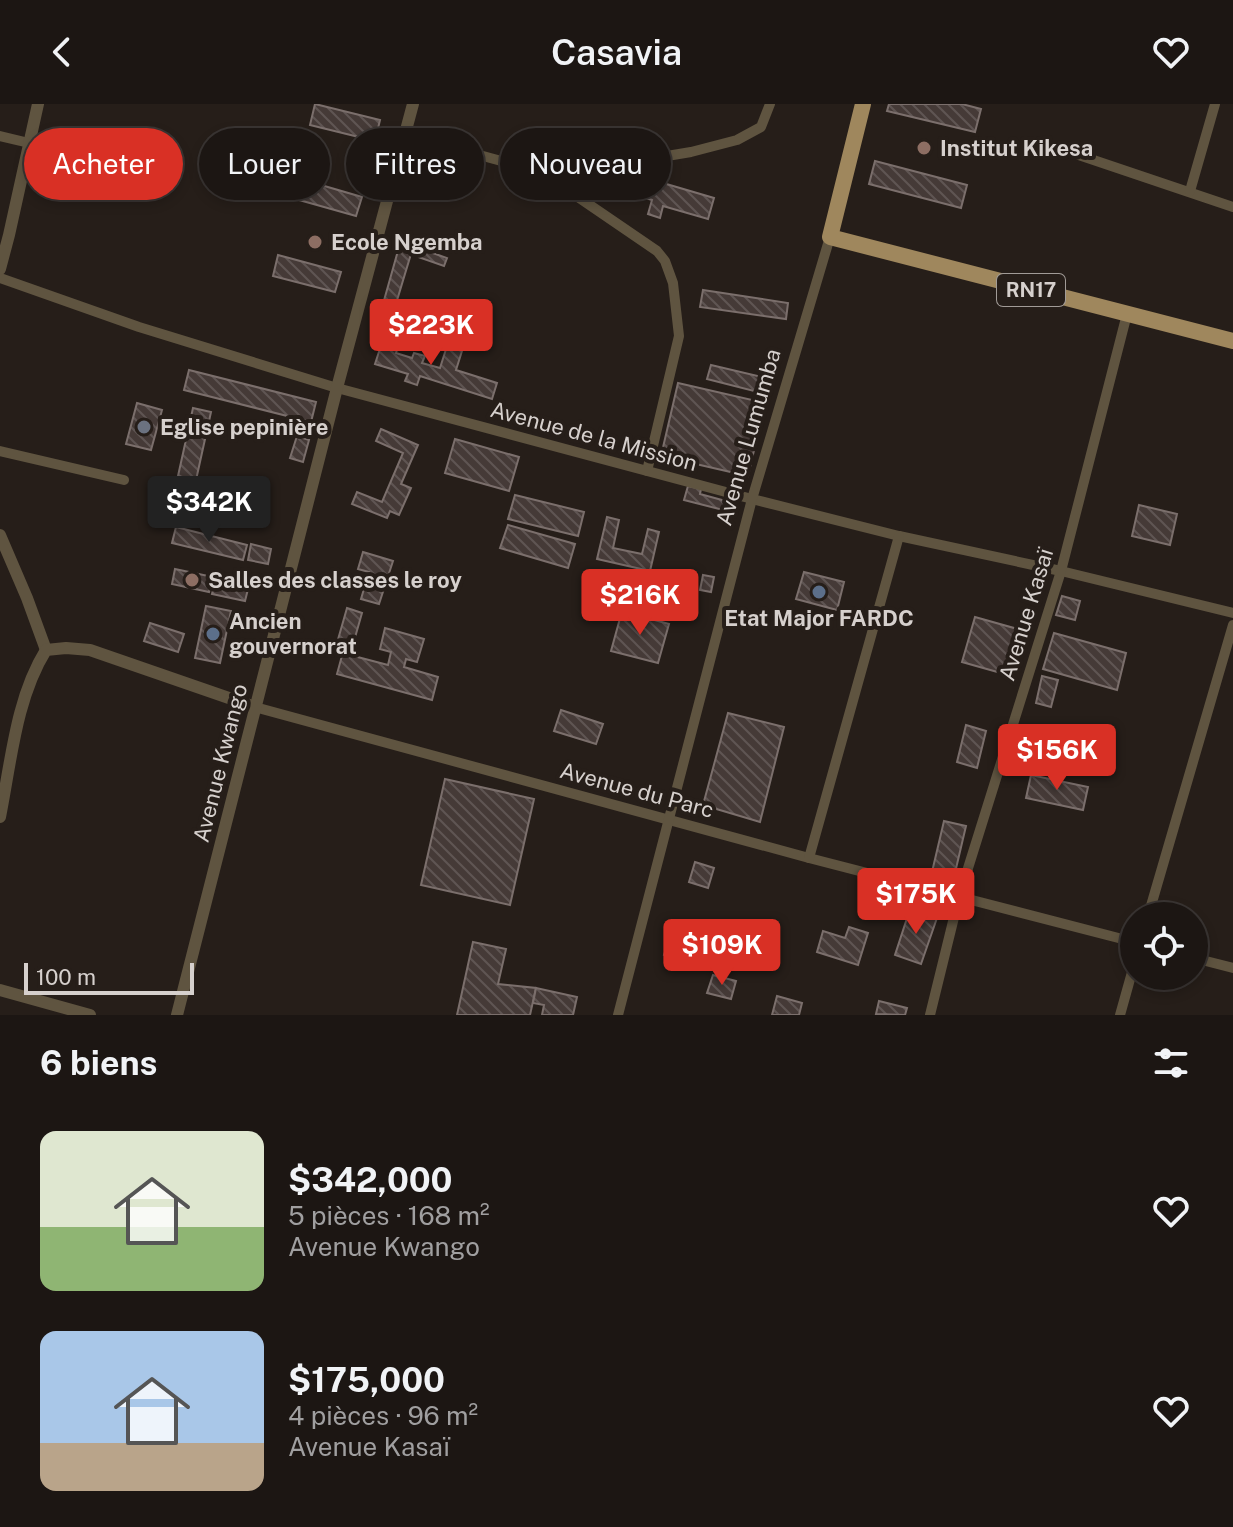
<!DOCTYPE html>
<html lang="fr">
<meta charset="utf-8">
<style>
:root{--surface:#1c1613;--page:#292321;--text:#f1f3f6;--muted:#a09fa0;--line:#3a3533;--accent:#d93025}
body{margin:0;font-family:"Public Sans",sans-serif;background:var(--page);color:var(--text);height:100vh;display:flex;flex-direction:column;font-size:30px;white-space:nowrap}
*{box-sizing:border-box;margin:0}
p{font-size:26px;color:var(--muted)}
.icon{flex:none;width:44px;height:44px;fill:none;stroke:currentColor;stroke-width:2;stroke-linecap:round;stroke-linejoin:round}
.map{position:relative;height:911px;overflow:hidden}
.details{display:flex;flex-direction:column;background:var(--surface);flex:1}
.details>*{flex:none}
.top-card{position:absolute;left:24px;top:24px;width:800px;height:72px;display:flex;gap:16px}
.fabs{position:absolute;left:1120px;top:798px;display:grid;gap:16px}
.fabs a{display:grid;place-items:center;width:88px;height:88px;border-radius:50%;background:var(--surface);box-shadow:0 4px 12px #0003,0 0 0 2px var(--line);font-size:40px}
.scale{position:absolute;left:24px;bottom:20px;width:170px;box-sizing:border-box;padding-left:8px;border:4px solid #d6d0cd;border-top:0;font-size:22px;line-height:28px;white-space:nowrap;color:#d6d0cd;-webkit-text-stroke:6px #261e19;paint-order:stroke}
.price{position:absolute;translate:-50% -68px;padding:0 18px;border-radius:8px;background:var(--accent);color:#fff;font-size:26px;line-height:52px;filter:drop-shadow(0 2px 4px #0008)}
.price::after{content:'';position:absolute;left:50%;top:48px;width:24px;height:18px;margin-left:-12px;background:inherit;clip-path:polygon(0 0,100% 0,50% 100%)}
.price.current{background:#222;color:#fff}
ul{padding:0;list-style:none}
li{display:flex;align-items:center;gap:24px;height:200px;padding:0 40px}
li span{display:grid;place-items:center;flex:none;width:224px;height:160px;border-radius:16px;color:#555}
li>.icon{margin-inline-start:auto}
span .icon{width:96px;height:96px;fill:#fffc;stroke-width:1}
li b{font-size:34px}
h2{display:flex;justify-content:space-between;align-items:center;height:96px;padding:0 40px;font-size:34px}
.pill{padding:0 28px;border-radius:36px;background:var(--surface);box-shadow:0 4px 12px #0003,0 0 0 2px var(--line);font-size:28px;line-height:72px}
.pill.current{background:var(--accent);color:#fff}
header{display:flex;justify-content:space-between;align-items:center;height:104px;padding:0 40px;background:var(--surface);font-size:36px;font-weight:600}
.map>svg:first-child{display:block}
.building{fill:url(#building-back-hatch);stroke:#7b6f6c;stroke-width:2}
.lines{fill:none;stroke-linecap:round;stroke-linejoin:round}
.minor{stroke:#5f5440;stroke-width:10}
.tertiary{stroke:#5f5440;stroke-width:12}
.primary{stroke:#9f875d;stroke-width:16}
.education-dot{fill:#8d6e63;stroke:#261e19;stroke-width:3}
.worship-dot{fill:#6b7280;stroke:#261e19;stroke-width:3}
.service-dot{fill:#5c6f8a;stroke:#261e19;stroke-width:3}
.labels{text-anchor:middle;stroke-width:8;stroke-linejoin:round;paint-order:stroke}
.shield{fill:#261e19;stroke:#a19b97;stroke-width:2}
.shield-label{font-size:20px;font-weight:bold;fill:#d6d0cd}
.poi-label{font-size:22px;font-weight:bold;fill:#d6d0cd;stroke:#261e19;text-anchor:start}
.street-label{font-size:22px;fill:#d6d0cd;stroke:#261e19}
</style>
<header><svg class="icon" aria-label="back" viewBox="0 0 24 24"><path d="M15 5l-7 7 7 7"/></svg>Casavia<svg class="icon" aria-label="heart" viewBox="0 0 24 24"><path d="M12 20l-8-8c-3-5 5-10 8-4 3-6 11-1 8 4z"/></svg></header>
<div class="map">
<svg width="1233" height="911" viewBox="0 0 1233 911">
<defs>
<pattern id="building-back-hatch" width="6" height="6" patternUnits="userSpaceOnUse" patternTransform="scale(2)"><rect width="6" height="6" fill="#453a37"/><path d="M-1 5l2 2M0 0l6 6M5-1l2 2" fill="none" stroke="#5f5553"/></pattern>
</defs>
<rect width="100%" height="100%" fill="#261e19"/>
<g class="building">
<polygon points="315,0 380,16 375,37 310,21"/>
<polygon points="889,0 962,0 981,5 975,28 887,7"/>
<polygon points="875,57 967,81 961,104 869,80"/>
<polygon points="584,63 603,70 595,94 575,87"/>
<polygon points="659,65 666,67 663,79 714,94 708,115 663,102 660,114 648,110 652,96 633,90 638,73 647,75 649,69 658,72"/>
<polygon points="297,74 362,93 356,112 292,94"/>
<polygon points="401,136 414,140 395,203 383,200"/>
<polygon points="421,145 447,154 444,162 418,153"/>
<polygon points="278,151 341,168 335,188 273,172"/>
<polygon points="703,186 788,199 786,215 700,203"/>
<polygon points="387,223 403,228 396,249 412,254 414,249 425,252 422,259 440,264 447,242 462,247 456,266 497,279 492,295 420,272 417,281 405,277 408,270 375,260"/>
<polygon points="711,261 770,275 766,290 707,275"/>
<polygon points="189,266 316,298 311,318 184,286"/>
<polygon points="678,279 765,299 748,372 661,352"/>
<polygon points="137,299 162,306 151,346 126,340"/>
<polygon points="193,304 211,308 196,376 178,372"/>
<polygon points="381,325 418,341 401,380 411,384 399,411 390,407 387,414 352,400 357,388 382,398 403,349 376,337"/>
<polygon points="297,332 309,336 303,358 290,354"/>
<polygon points="455,335 519,353 509,387 445,369"/>
<polygon points="688,382 701,385 700,390 733,399 731,408 684,396"/>
<polygon points="515,391 584,408 578,432 508,415"/>
<polygon points="1139,401 1177,410 1170,441 1132,432"/>
<polygon points="607,413 619,416 613,444 642,450 648,425 659,428 650,467 597,455"/>
<polygon points="508,421 575,440 568,464 500,444"/>
<polygon points="176,423 247,441 243,456 172,439"/>
<polygon points="251,440 271,445 268,460 248,456"/>
<polygon points="363,448 393,457 379,500 361,495 369,468 358,465"/>
<polygon points="175,465 213,473 209,488 172,480"/>
<polygon points="804,468 844,478 837,506 796,495"/>
<polygon points="703,471 714,473 711,488 700,486"/>
<polygon points="216,474 249,481 245,497 212,490"/>
<polygon points="1062,492 1080,497 1075,516 1056,511"/>
<polygon points="206,502 231,507 220,559 195,554"/>
<polygon points="347,504 362,509 350,551 388,561 391,548 380,545 385,524 424,535 417,558 406,555 404,563 438,573 432,596 337,570 343,548 335,546"/>
<polygon points="622,507 669,520 658,559 611,547"/>
<polygon points="975,513 1021,526 1008,571 962,558"/>
<polygon points="150,519 184,530 178,548 144,537"/>
<polygon points="1054,529 1126,549 1117,586 1043,565"/>
<polygon points="1042,572 1058,576 1051,603 1036,599"/>
<polygon points="561,606 603,620 596,640 554,627"/>
<polygon points="728,609 784,623 760,718 703,701"/>
<polygon points="966,621 986,627 977,664 957,658"/>
<polygon points="1031,671 1088,683 1083,706 1026,694"/>
<polygon points="445,675 534,695 510,801 421,781"/>
<polygon points="944,717 966,722 954,773 932,768"/>
<polygon points="695,758 714,764 708,784 689,778"/>
<polygon points="910,805 937,814 921,860 895,851"/>
<polygon points="849,823 868,829 858,861 817,848 823,827 845,834"/>
<polygon points="670,834 687,840 681,857 664,851"/>
<polygon points="473,838 506,845 498,880 536,884 530,911 457,911"/>
<polygon points="713,871 736,877 731,895 707,889"/>
<polygon points="536,884 577,893 573,911 542,911 544,901 533,899"/>
<polygon points="777,892 802,899 799,911 772,911"/>
<polygon points="879,897 907,904 905,911 876,910"/>
</g>
<g class="lines">
<g class="minor">
<polyline points="406,31 516,61 551,64 667,52 691,48 737,36 761,23 770,0"/>
<polyline points="0,32 29,39"/>
<polyline points="1046,40 1233,103"/>
<polyline points="551,64 578,93 657,147 665,157 673,179 679,232 647,367"/>
<polyline points="1190,87 1215,0"/>
<polyline points="0,174 139,223 337,284 752,395 899,432 1061,467 1233,509"/>
<polyline points="0,347 124,376"/>
<polyline points="255,603 809,754 1134,838"/>
<polyline points="809,754 899,432"/>
<polyline points="1148,812 1233,521"/>
<polyline points="1194,854 1233,864"/>
<polyline points="618,911 752,395 830,133"/>
<polyline points="930,911 959,793 1061,467 1127,210"/>
<polyline points="1120,911 1134,861"/>
</g>
<g class="tertiary">
<polyline points="0,165 9,131 38,0"/>
<polyline points="0,431 27,494 46,546"/>
<path d="M0,713C11,658 16,594 46,546L66,544L90,546L255,603"/>
<polyline points="0,886 90,911"/>
<polyline points="177,911 337,284 413,0"/>
</g>
<polyline class="primary" points="863,0 830,133 1233,237"/>
</g>
<g class="education-dot">
<circle cx="924" cy="44" r="8"/>
<circle cx="315" cy="138" r="8"/>
<circle cx="192" cy="476" r="8"/>
</g>
<circle class="worship-dot" cx="144" cy="323" r="8"/>
<g class="service-dot">
<circle cx="819" cy="488" r="8"/>
<circle cx="213" cy="530" r="8"/>
</g>
<g class="labels">
<rect class="shield" x="997" y="170" width="68" height="32" rx="6"/>
<g class="shield-label">
<text x="1031" y="193">RN17</text>
</g>
<g class="poi-label">
<text x="940" y="52">Institut Kikesa</text>
<text x="331" y="146">Ecole Ngemba</text>
<text x="160" y="331">Eglise pepinière</text>
<text x="208" y="484">Salles des classes le roy</text>
<text x="819" y="522" text-anchor="middle">Etat Major FARDC</text>
<text x="229" y="525">Ancien<tspan x="229" dy="25">gouvernorat</tspan></text>
</g>
<g class="street-label">
<text transform="translate(594 332) rotate(15)" y="8">Avenue de la Mission</text>
<text transform="translate(748 333) rotate(-74)" y="8">Avenue Lumumba</text>
<text transform="translate(1026 510) rotate(-73)" y="8">Avenue Kasaï</text>
<text transform="translate(220 659) rotate(-76)" y="8">Avenue Kwango</text>
<text transform="translate(637 686) rotate(15)" y="8">Avenue du Parc</text>
</g>
</g>
</svg>
<div class="fabs">
<a><svg class="icon" aria-label="locate" viewBox="0 0 24 24"><circle cx="12" cy="12" r="6"/><path d="M12 2v4M12 18v4M2 12h4M18 12h4"/></svg></a>
</div>
<div class="scale">100 m</div>
<b class="price" style="left:431px;top:263px">$223K</b>
<b class="price current" style="left:209px;top:440px">$342K</b>
<b class="price" style="left:640px;top:533px">$216K</b>
<b class="price" style="left:1057px;top:688px">$156K</b>
<b class="price" style="left:916px;top:832px">$175K</b>
<b class="price" style="left:722px;top:883px">$109K</b>
<div class="top-card">
<a class="pill current">Acheter</a>
<a class="pill">Louer</a>
<a class="pill">Filtres</a>
<a class="pill">Nouveau</a>
</div>
</div>
<section class="details">
<h2>6 biens<svg class="icon" aria-label="filters" viewBox="0 0 24 24"><path d="M4 7h16M4 17h16"/><circle cx="9" cy="7" r="2"/><circle cx="15" cy="17" r="2"/></svg></h2>
<ul>
<li><span style="background:linear-gradient(#dfe7d0 60%,#8fb573 0)"><svg class="icon" aria-label="home" viewBox="0 0 24 24"><path d="M3 11l9-7 9 7M6 9v11h12V9"/></svg></span><div><b>$342,000</b><p>5 pièces · 168 m²</p><p>Avenue Kwango</p></div><svg class="icon" aria-label="heart" viewBox="0 0 24 24"><path d="M12 20l-8-8c-3-5 5-10 8-4 3-6 11-1 8 4z"/></svg></li>
<li><span style="background:linear-gradient(#a9c7e8 70%,#b9a48a 0)"><svg class="icon" aria-label="home" viewBox="0 0 24 24"><path d="M3 11l9-7 9 7M6 9v11h12V9"/></svg></span><div><b>$175,000</b><p>4 pièces · 96 m²</p><p>Avenue Kasaï</p></div><svg class="icon" aria-label="heart" viewBox="0 0 24 24"><path d="M12 20l-8-8c-3-5 5-10 8-4 3-6 11-1 8 4z"/></svg></li>
</ul>
</section>
